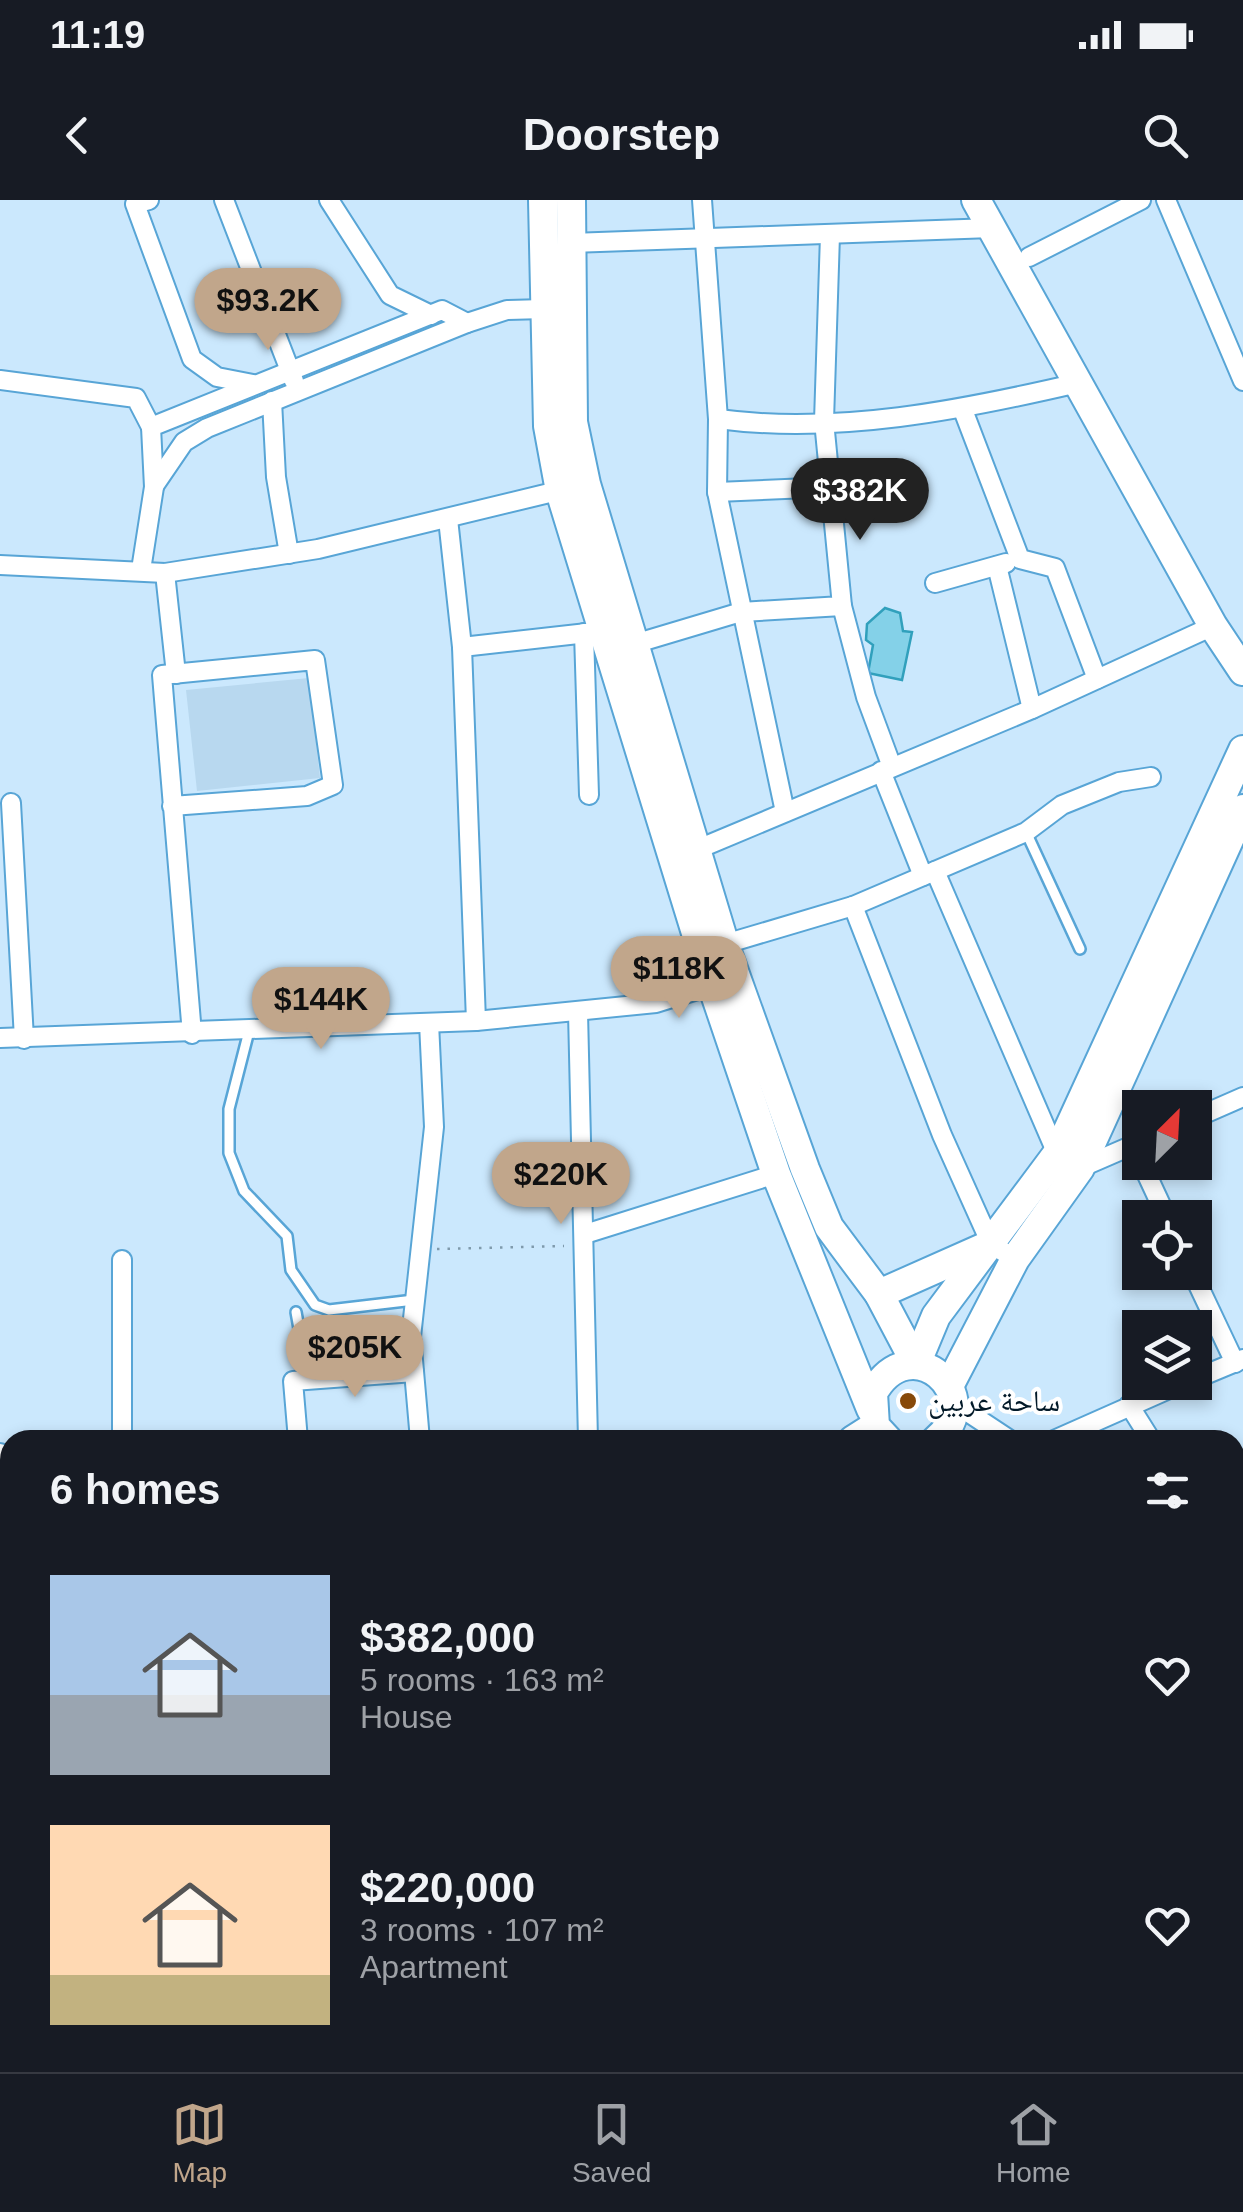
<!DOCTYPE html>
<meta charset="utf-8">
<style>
:root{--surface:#171b24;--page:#20242c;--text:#f1f3f6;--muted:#9ea1a6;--line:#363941;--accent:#c1a68b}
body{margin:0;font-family:Arial,"Noto Naskh Arabic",sans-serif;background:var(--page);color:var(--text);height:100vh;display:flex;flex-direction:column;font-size:38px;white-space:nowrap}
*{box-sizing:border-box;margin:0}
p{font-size:32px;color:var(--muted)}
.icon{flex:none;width:55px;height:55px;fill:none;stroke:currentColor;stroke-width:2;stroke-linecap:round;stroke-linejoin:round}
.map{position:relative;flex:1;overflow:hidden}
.sheet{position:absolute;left:0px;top:1230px;width:1245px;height:642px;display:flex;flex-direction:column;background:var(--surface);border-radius:30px 30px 0 0;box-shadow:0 5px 15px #0003}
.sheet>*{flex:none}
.needle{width:65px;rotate:24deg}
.controls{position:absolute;left:1122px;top:890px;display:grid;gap:20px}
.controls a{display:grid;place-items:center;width:90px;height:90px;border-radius:0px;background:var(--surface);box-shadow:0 5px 15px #0003;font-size:50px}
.price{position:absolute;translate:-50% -85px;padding:0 22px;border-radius:35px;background:var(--accent);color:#111;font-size:32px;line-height:65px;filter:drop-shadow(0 2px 5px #0008)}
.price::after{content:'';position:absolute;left:50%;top:60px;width:30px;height:22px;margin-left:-15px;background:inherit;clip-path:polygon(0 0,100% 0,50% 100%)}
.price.selected{background:#222;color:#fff}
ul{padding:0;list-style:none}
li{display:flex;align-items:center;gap:30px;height:250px;padding:0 50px}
li span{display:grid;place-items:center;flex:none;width:280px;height:200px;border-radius:0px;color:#555}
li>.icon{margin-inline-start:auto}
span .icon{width:120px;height:120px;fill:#fffc;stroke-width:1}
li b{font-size:42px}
h2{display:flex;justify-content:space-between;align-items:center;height:120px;padding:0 50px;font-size:42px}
.status{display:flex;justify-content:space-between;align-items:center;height:70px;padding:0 50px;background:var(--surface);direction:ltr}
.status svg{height:28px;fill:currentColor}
header{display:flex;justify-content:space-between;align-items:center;height:130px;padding:0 50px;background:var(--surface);font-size:45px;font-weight:800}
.dock{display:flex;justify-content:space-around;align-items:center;height:140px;border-top:2px solid var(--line);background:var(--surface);font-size:28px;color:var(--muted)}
.dock a{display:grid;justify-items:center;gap:5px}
.dock .selected{color:var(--accent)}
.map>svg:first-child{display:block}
.built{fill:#b8d8ef}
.building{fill:#84d1e8;stroke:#31a0bc;stroke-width:2.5}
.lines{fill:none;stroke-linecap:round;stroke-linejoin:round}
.service-casing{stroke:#58a5d6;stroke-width:14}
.minor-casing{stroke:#58a5d6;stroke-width:22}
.secondary-casing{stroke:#58a5d6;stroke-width:30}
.primary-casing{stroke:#58a5d6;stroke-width:32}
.path{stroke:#7f9aac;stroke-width:2.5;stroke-dasharray:2.5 8;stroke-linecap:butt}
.service{stroke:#fff;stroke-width:9}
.minor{stroke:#fff;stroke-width:18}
.secondary{stroke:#fff;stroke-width:25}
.primary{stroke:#fff;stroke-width:28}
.poi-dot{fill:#874909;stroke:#fff;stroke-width:4}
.labels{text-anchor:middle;stroke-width:8;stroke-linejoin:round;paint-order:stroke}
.poi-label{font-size:30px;fill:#021928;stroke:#fff;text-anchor:start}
</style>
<div class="status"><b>11:19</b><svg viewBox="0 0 49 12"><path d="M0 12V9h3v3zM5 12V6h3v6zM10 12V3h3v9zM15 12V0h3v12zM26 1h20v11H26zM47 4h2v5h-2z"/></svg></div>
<header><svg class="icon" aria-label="back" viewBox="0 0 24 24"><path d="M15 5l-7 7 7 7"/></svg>Doorstep<svg class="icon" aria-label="search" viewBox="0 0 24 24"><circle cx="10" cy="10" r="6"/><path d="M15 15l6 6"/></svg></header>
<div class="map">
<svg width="1243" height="1872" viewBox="0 0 1243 1872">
<rect width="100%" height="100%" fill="#cbe8fd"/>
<polygon class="built" points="309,478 320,578 197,591 186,490"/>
<g class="building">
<polygon points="885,408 900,413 903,431 912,432 902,480 868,473 873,445 866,440 867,424"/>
<polygon points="0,1343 10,1349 10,1394 0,1396"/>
</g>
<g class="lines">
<defs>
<g id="service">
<polyline points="1026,632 1080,749"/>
<polyline points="249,831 229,909 229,953 244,991 287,1036 291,1070 315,1105 329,1110 414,1100"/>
<polyline points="296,1112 308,1179"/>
</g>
<g id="minor">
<polyline points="149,0 135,4 192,159 217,177 253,184"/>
<polyline points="224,0 294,181"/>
<polyline points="329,0 390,95 431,115"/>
<polyline points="702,0 718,219 717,292 785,612"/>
<polyline points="1166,0 1243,181"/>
<polyline points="571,43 992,28"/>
<polyline points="1029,57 1141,0"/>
<polyline points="0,180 136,198 151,227"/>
<polyline points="272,201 276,277 289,354"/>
<polyline points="963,210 1020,359 1055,368 1097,479"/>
<path d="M718,219C837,235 962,210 1078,183"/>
<polyline points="154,286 184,242 207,228 467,123 507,110 544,109"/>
<polyline points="717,292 831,287"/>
<polyline points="448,319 462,447 476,821"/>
<polyline points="0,365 165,373 318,349 570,288"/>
<polyline points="997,366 1032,509"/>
<polyline points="141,370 154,287 151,227 442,110 467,123"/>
<polyline points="165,373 176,474"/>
<polyline points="935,383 1006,363"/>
<polyline points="842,406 866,497 892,567"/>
<polyline points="584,433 589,595"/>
<polyline points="634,444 741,412 842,406 824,221 830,35"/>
<polyline points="462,447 596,432"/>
<polyline points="881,571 923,676"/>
<polyline points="11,603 24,839"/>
<polyline points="172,606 307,596 333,585 315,460 162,475 192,834"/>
<polyline points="691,652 1032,509 1213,426"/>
<polyline points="935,671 1057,954"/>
<polyline points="853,706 942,935 991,1044 1015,1059"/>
<polyline points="725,744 853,706 1026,632 1062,605 1119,582 1151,577"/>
<polyline points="638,802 651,787 714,756"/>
<polyline points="578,812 588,1240"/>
<polyline points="0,838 476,821 656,803 720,783"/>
<polyline points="1195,918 1243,897"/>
<polyline points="1141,962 1167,1018"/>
<polyline points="1080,968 1140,942"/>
<polyline points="585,1034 776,974"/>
<polyline points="122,1060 122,1240"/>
<polyline points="1192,1072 1235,1163"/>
<polyline points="1195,1179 1243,1159"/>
<polyline points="954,1203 1010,1240"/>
<polyline points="1129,1205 1151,1240"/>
<polyline points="298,1240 293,1181 414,1172"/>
<polyline points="420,1240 411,1137 434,927 429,823"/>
<polyline points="1054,1240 1185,1182"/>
<polyline points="0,1253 10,1256"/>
<polyline points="1235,1322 1243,1319"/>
<polyline points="1235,1378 1243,1391"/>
<polyline points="0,1402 10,1401"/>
<polyline points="1235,1512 1243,1507"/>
<polyline points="1235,1582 1243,1593"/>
<polyline points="592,1862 592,1872"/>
<polyline points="824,1862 825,1872"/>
<polyline points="128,1869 200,1872"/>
</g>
<polyline id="secondary" points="1220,1862 1224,1872"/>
<g id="primary">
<polyline points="543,0 548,226 560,291 712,785 776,974 871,1209"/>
<polyline points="571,0 573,222 586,284 727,752 805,969 829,1027 879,1094 916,1164"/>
<polyline points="976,0 1213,426 1243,471"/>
<polyline points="879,1094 985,1047"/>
<polyline points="916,1164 936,1116 1057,954 1243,550"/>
<polyline points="949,1186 1015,1059 1080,968 1243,609"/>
<polyline points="853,1240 875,1226"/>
<path d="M888,1240L875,1226L873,1193C911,1125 989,1197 936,1240"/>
<polyline points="0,1608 10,1604"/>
<polyline points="0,1643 10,1639"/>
</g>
</defs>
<use href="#service" class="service-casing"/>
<use href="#minor" class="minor-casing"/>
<use href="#secondary" class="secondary-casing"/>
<use href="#primary" class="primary-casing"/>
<polyline class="path" points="437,1049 564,1046"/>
<use href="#service" class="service"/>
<use href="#minor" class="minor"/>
<use href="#secondary" class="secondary"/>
<use href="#primary" class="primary"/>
</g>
<circle class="poi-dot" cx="908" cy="1201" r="10"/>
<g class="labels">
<g class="poi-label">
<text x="928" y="1211">ساحة عربين</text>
</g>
</g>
</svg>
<div class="controls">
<a><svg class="needle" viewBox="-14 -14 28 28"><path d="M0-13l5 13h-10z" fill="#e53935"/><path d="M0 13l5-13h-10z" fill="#9ea1a6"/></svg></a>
<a><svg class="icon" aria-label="locate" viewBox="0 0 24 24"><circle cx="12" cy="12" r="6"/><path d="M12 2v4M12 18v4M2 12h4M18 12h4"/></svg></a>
<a><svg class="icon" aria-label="layers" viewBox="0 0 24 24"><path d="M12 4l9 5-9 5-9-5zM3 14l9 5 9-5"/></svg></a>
</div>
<b class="price" style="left:268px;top:153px">$93.2K</b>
<b class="price selected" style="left:860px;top:343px">$382K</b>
<b class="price" style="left:679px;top:821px">$118K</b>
<b class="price" style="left:321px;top:852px">$144K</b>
<b class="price" style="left:561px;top:1027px">$220K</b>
<b class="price" style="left:355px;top:1200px">$205K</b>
<section class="sheet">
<h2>6 homes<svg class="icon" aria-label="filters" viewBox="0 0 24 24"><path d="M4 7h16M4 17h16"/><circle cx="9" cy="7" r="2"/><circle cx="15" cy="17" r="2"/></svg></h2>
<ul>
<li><span style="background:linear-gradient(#a9c7e8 60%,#9aa5b1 0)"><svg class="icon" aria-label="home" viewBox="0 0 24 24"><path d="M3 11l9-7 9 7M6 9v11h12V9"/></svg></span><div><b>$382,000</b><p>5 rooms · 163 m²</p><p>House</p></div><svg class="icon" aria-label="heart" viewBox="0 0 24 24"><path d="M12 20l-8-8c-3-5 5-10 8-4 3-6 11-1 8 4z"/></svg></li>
<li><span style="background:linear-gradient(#ffd9b3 75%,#c2b280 0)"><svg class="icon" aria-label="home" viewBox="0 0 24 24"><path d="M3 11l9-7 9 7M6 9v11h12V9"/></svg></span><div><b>$220,000</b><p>3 rooms · 107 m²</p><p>Apartment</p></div><svg class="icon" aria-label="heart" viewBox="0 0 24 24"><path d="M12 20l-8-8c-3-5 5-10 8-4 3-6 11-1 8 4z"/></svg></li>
</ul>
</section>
</div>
<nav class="dock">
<a class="selected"><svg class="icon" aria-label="map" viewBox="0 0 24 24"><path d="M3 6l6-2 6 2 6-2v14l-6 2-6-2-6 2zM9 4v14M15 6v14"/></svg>Map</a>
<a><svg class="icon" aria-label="saved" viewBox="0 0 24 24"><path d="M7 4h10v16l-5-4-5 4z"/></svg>Saved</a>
<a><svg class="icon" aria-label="home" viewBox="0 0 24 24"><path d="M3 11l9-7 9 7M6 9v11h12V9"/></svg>Home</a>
</nav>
